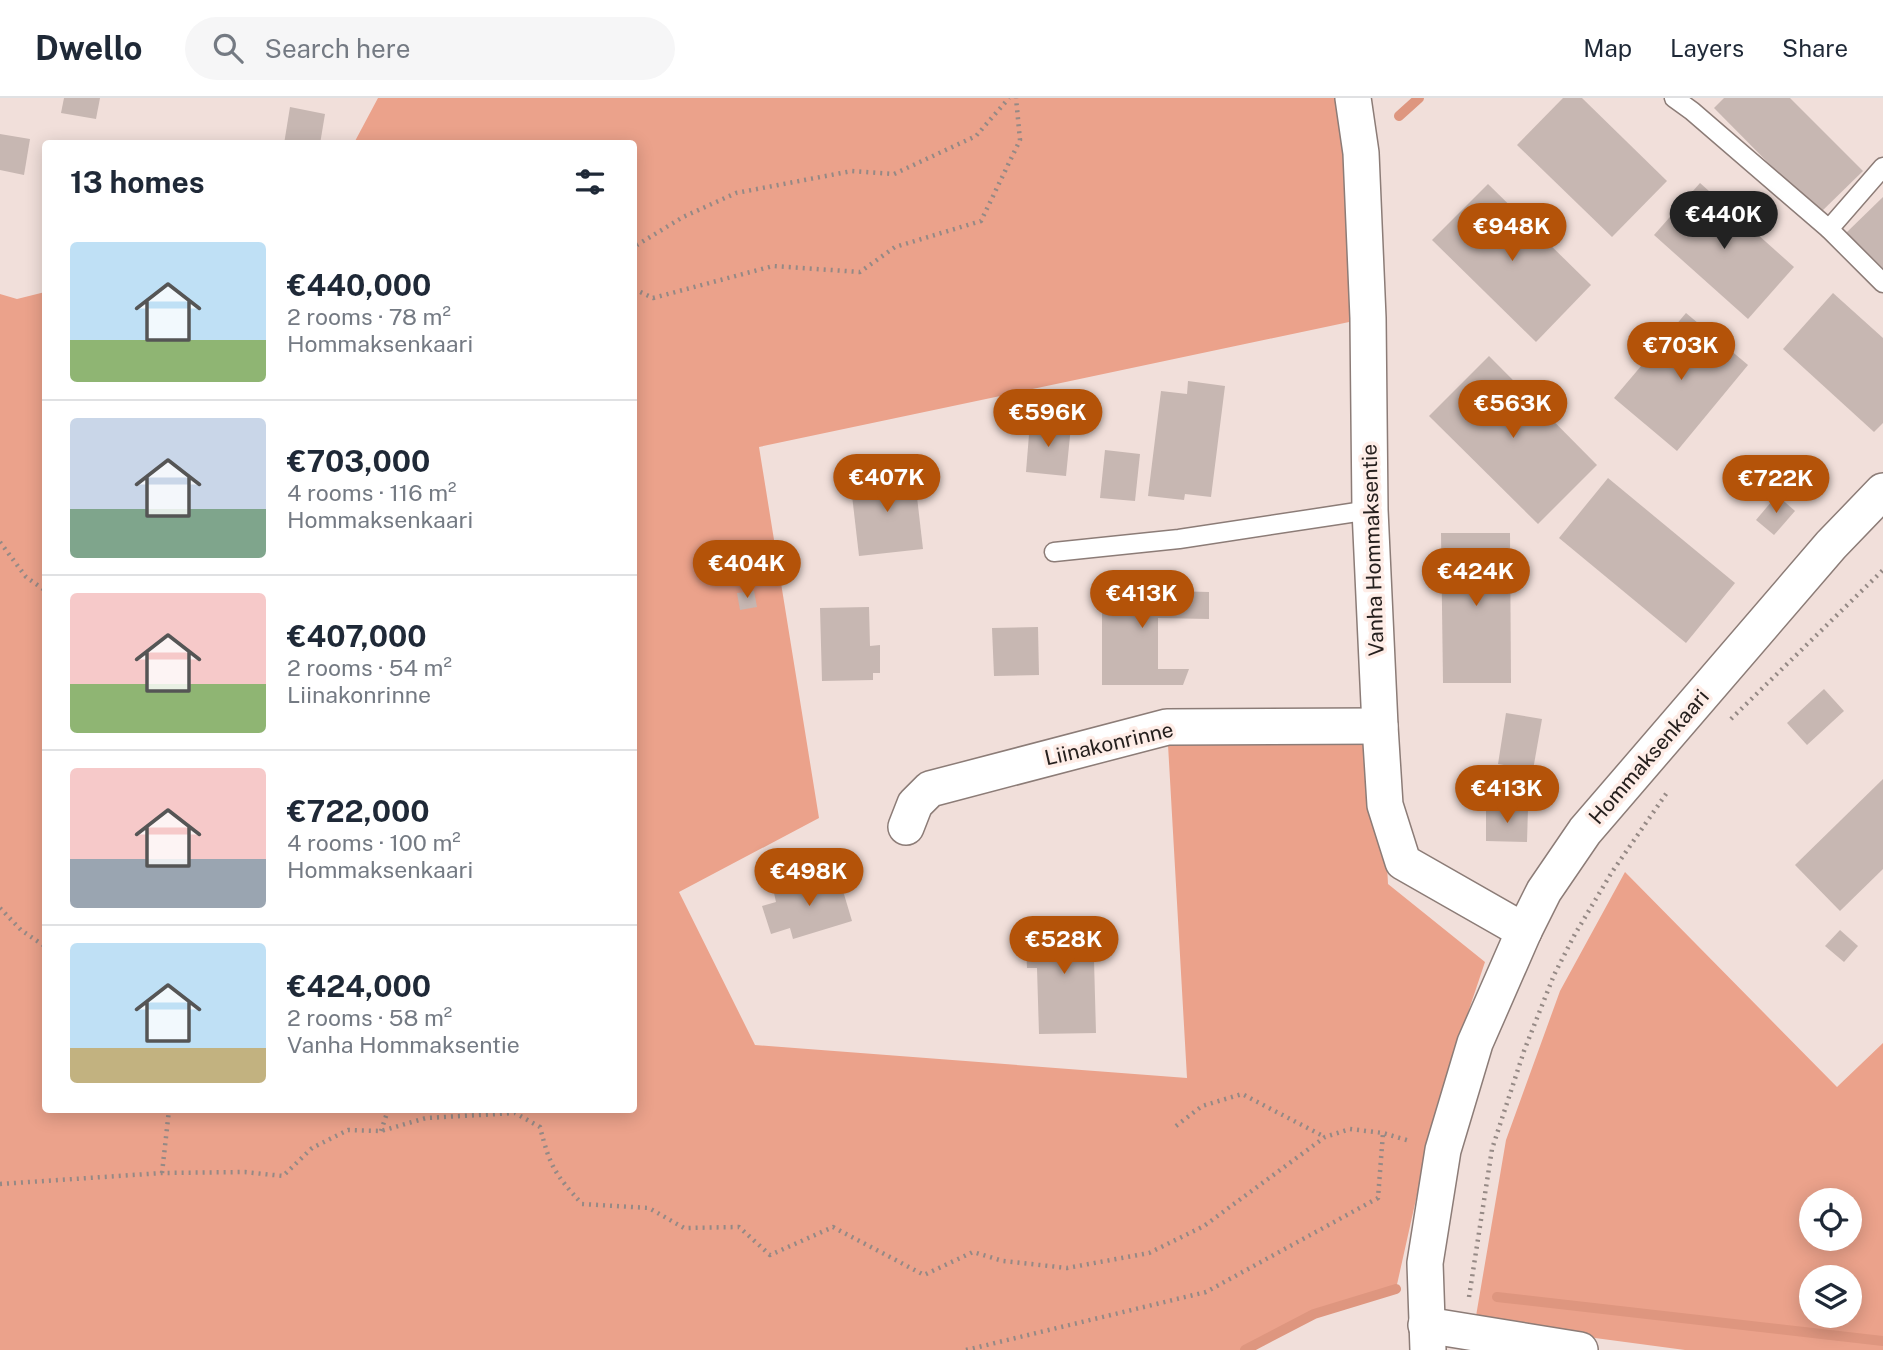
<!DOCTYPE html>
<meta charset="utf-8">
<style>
:root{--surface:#fff;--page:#f6f6f7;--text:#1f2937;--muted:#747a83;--line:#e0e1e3;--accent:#b45309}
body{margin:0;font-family:"Public Sans",sans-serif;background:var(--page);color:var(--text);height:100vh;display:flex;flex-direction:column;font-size:26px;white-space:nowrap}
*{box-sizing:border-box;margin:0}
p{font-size:23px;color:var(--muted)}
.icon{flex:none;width:38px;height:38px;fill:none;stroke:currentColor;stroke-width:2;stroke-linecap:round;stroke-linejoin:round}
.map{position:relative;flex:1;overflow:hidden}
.drawer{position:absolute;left:42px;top:42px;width:595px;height:973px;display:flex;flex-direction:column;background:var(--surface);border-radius:7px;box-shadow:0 4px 18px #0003}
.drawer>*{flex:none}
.controls{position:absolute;left:1799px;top:1090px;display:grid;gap:14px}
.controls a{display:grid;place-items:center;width:63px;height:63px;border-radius:50%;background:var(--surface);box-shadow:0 4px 18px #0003;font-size:35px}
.price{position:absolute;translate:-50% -60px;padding:0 16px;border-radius:24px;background:var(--accent);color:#fff;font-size:23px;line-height:46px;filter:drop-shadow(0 2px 4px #0008)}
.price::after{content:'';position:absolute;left:50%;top:42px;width:21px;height:16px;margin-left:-10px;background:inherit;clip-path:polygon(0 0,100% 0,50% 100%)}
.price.current{background:#222;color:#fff}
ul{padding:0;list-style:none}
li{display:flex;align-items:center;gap:21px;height:175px;padding:0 28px}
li+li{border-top:2px solid var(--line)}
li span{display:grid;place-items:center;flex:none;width:196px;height:140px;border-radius:7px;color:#555}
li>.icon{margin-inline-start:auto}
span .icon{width:84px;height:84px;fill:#fffc;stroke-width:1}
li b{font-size:30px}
h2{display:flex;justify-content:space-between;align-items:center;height:84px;padding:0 28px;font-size:30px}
header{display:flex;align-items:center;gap:42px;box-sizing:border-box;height:98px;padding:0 35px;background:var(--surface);border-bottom:2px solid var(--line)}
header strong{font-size:33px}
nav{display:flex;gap:38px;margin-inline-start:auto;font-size:24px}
.search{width:490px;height:63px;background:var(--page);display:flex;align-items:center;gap:18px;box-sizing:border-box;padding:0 24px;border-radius:38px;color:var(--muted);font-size:26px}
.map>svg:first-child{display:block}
.forest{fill:#eba28b;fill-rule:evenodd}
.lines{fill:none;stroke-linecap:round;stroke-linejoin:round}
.stream{stroke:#de967f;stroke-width:10}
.building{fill:#c7b7b2}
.service-casing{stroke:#8c7c77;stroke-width:21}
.minor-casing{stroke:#8c7c77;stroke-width:38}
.path{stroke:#958985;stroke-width:4.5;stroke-dasharray:2 5;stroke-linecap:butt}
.service{stroke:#fff;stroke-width:18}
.minor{stroke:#fff;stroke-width:35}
.labels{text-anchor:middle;stroke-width:7;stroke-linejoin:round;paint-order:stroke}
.street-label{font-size:21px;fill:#26201e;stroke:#feede7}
</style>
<header>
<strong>Dwello</strong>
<div class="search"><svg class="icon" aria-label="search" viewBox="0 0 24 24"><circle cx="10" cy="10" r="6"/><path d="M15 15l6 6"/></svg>Search here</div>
<nav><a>Map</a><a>Layers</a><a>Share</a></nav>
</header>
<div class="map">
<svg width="1883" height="1252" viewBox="0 0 1883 1252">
<rect width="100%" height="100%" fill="#f1dfda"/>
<g class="forest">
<polygon points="378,0 1353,0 1368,220 759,349 819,720 679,794 755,947 1187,980 1167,629 1380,628 1388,786 1485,864 1437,1007 1396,1191 1314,1216 1245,1252 0,1252 0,196 17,201 45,194 46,1012 634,1012 634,46 354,45"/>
<path d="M1625,774L1837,989L1883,945V1252H1685L1475,1224L1506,1042L1560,893ZM1811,1102H1850V1141H1811ZM1811,1180H1850V1218H1811Z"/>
</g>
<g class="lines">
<g class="stream">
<polyline points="1399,18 1419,0"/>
<polyline points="1497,1199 1883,1243"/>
<polyline points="1245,1252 1314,1216 1396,1191"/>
</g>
</g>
<g class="building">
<polygon points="64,0 100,0 96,21 61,15"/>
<polygon points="1563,0 1582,0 1667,83 1612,139 1517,47"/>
<polygon points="1724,0 1790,0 1863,73 1819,116 1714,10"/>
<polygon points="290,9 325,16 320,46 284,46"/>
<polygon points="0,36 30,41 24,77 0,72"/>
<polygon points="1700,85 1794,169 1748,221 1654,137"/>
<polygon points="1488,86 1591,187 1536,244 1432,142"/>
<polygon points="1883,99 1883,172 1846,135"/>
<polygon points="1833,195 1883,240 1883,325 1874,334 1783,251"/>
<polygon points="1686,215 1748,267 1677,353 1614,300"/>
<polygon points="1489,258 1597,367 1538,426 1429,318"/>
<polygon points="1188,283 1225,288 1211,399 1185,396 1184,402 1148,398 1161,293 1187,296"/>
<polygon points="1030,324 1071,328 1066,378 1026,374"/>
<polygon points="1105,352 1140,356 1135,403 1100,400"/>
<polygon points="914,373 923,451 859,458 850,380"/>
<polygon points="1608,380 1735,485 1686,545 1559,440"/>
<polygon points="1777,397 1795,413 1774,437 1756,422"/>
<polygon points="1441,435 1510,435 1511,585 1443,585"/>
<polygon points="1102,482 1171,483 1171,493 1209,494 1209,521 1158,520 1158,571 1189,571 1183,587 1102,587"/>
<polygon points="754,493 757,509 740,512 737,495"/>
<polygon points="869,509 870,548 880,547 880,575 873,575 873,582 822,583 820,510"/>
<polygon points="1038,529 1039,577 994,578 992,530"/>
<polygon points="1824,591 1844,613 1807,647 1787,625"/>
<polygon points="1506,615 1542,621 1533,672 1498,666"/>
<polygon points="1883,681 1883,771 1840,813 1795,767"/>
<polygon points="1486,710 1528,710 1527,744 1486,743"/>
<polygon points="838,776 852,823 793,841 790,830 771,836 762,808 776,804 774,795"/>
<polygon points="1093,825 1096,935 1039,936 1037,870 1027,870 1025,827"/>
<polygon points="1840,832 1858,848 1844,864 1825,848"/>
</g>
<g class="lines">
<defs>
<g id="service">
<polyline points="1674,0 1692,13 1829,131 1883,185"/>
<polyline points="1829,131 1883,69"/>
<polyline points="1054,454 1179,441 1370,412"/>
</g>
<g id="minor">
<polyline points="1353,0 1361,55 1368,220 1370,412 1380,628 1385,707 1403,764 1524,833"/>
<polyline points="906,729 915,706 930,691 1167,629 1380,628"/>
<polyline points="1426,1227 1580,1252"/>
<polyline points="1428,1252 1425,1165 1443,1052 1475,945 1524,833 1544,793 1585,733 1831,447 1883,393"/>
</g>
</defs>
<use href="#service" class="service-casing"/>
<use href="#minor" class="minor-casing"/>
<g class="path">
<polyline points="634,154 637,147 683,119 736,95 852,73 894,76 976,38 1009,0"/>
<polyline points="634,191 653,200 773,168 860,174 895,149 981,123 1020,42 1016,0"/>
<polyline points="0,444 26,479 46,493"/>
<polyline points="1731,621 1883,472"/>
<polyline points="0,810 21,832 46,849"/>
<polyline points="1176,1028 1202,1008 1242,996 1325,1039"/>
<polyline points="381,1033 388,1012"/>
<polyline points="162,1075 169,1012"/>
<path d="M0,1086L162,1075L245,1074L283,1078L312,1050L348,1032L381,1033L426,1020L515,1015L540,1029C550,1069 555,1076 582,1106L649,1110L684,1130L739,1129L770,1157L833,1129L924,1177L973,1154L1003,1163L1067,1170L1149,1155L1204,1128L1325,1039L1350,1031L1383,1035L1410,1043"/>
<polyline points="1469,1199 1492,1051 1524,953 1554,877 1575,836 1612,774 1668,693"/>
<polyline points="966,1252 1206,1194 1378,1100 1383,1035"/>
</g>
<use href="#service" class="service"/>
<use href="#minor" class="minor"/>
</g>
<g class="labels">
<g class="street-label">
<text transform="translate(1373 452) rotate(-92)" y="7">Vanha Hommaksentie</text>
<text transform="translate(1109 646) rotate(-13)" y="7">Liinakonrinne</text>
<text transform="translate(1649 659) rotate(-49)" y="7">Hommaksenkaari</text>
</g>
</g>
</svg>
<div class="controls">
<a><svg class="icon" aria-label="locate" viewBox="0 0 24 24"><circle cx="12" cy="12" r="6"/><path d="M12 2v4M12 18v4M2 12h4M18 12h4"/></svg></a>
<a><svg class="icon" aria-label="layers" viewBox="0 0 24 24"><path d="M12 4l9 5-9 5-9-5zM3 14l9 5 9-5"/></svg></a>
</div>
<b class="price current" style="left:1724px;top:153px">€440K</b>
<b class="price" style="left:1512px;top:165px">€948K</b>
<b class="price" style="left:1681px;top:284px">€703K</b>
<b class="price" style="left:1513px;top:342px">€563K</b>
<b class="price" style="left:1048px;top:351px">€596K</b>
<b class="price" style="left:887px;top:416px">€407K</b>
<b class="price" style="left:1776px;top:417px">€722K</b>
<b class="price" style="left:747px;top:502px">€404K</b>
<b class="price" style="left:1476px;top:510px">€424K</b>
<b class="price" style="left:1142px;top:532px">€413K</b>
<b class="price" style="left:1507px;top:727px">€413K</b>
<b class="price" style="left:809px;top:810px">€498K</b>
<b class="price" style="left:1064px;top:878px">€528K</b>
<section class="drawer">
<h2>13 homes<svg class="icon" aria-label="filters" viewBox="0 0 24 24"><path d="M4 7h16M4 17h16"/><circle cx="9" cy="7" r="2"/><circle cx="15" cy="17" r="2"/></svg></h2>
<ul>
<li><span style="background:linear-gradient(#bfe0f5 70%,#8fb573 0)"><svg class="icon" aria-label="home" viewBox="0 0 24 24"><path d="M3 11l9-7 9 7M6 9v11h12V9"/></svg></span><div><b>€440,000</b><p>2 rooms · 78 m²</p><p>Hommaksenkaari</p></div></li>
<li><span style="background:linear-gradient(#c9d6e8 65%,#7fa58c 0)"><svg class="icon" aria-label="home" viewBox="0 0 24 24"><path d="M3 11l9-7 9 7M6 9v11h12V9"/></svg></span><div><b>€703,000</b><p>4 rooms · 116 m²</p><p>Hommaksenkaari</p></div></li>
<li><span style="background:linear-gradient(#f6c9c9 65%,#8fb573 0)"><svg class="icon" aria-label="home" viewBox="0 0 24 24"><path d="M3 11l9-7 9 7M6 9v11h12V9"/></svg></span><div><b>€407,000</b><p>2 rooms · 54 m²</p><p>Liinakonrinne</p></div></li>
<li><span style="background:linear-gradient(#f6c9c9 65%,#9aa5b1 0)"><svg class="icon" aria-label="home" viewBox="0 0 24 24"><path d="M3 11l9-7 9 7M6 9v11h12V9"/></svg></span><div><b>€722,000</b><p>4 rooms · 100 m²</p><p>Hommaksenkaari</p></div></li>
<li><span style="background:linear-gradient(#bfe0f5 75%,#c2b280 0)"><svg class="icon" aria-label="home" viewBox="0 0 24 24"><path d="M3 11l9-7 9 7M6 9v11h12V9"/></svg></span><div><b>€424,000</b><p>2 rooms · 58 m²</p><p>Vanha Hommaksentie</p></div></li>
</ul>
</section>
</div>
